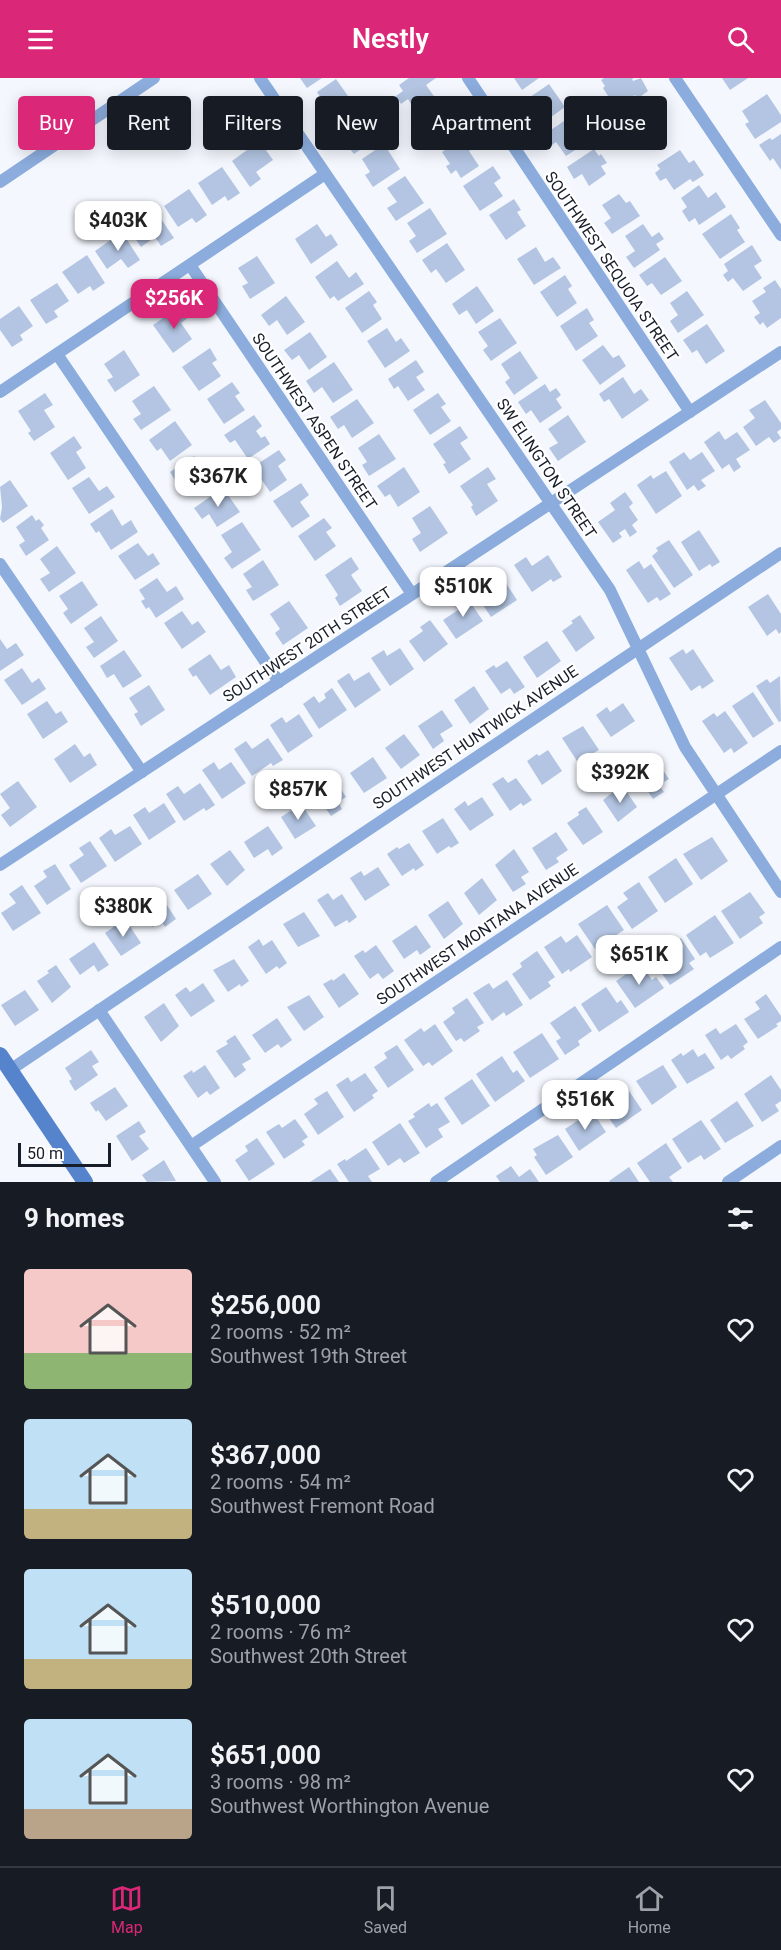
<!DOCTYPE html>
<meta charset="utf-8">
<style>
:root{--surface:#171b24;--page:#242831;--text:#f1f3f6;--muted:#9ea1a6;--line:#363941;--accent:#db2777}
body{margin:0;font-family:Roboto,sans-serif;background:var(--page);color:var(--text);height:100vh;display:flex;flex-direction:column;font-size:22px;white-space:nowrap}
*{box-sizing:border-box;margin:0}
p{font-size:20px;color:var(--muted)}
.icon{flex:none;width:33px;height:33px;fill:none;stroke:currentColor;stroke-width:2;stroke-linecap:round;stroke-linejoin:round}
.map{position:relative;height:1104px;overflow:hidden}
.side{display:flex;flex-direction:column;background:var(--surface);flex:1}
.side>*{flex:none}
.top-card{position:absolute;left:18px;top:18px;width:746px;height:54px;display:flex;gap:12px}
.scale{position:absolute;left:18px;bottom:15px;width:93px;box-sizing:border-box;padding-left:6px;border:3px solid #171e29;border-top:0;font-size:16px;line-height:21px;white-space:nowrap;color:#171e29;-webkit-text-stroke:4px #fff;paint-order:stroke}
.price{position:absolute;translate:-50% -51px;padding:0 14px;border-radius:12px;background:#fff;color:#222;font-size:20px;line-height:39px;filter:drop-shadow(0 2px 3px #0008)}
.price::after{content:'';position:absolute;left:50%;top:36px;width:18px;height:14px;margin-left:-9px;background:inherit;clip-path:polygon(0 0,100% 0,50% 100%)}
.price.active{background:var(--accent);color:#fff}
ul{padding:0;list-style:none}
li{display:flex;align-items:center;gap:18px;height:150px;padding:0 24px}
li span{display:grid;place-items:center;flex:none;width:168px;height:120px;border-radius:6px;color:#555}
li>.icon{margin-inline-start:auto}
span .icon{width:72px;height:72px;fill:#fffc;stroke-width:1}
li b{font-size:26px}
h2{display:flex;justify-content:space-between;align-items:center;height:72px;padding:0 24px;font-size:26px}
.tag{padding:0 21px;border-radius:6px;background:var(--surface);box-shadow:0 3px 15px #0003;font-size:21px;line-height:54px}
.tag.active{background:var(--accent);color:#fff}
header{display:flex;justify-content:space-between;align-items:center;height:78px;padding:0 24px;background:var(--accent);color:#fff;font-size:27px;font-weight:600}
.dock{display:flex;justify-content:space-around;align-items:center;height:84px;border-top:2px solid var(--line);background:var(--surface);font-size:16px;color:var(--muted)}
.dock a{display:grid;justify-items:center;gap:3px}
.dock .active{color:var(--accent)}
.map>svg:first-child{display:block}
.building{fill:#b3c5e2}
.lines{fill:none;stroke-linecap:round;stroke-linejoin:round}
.street{stroke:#8bacdc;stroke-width:12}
.secondary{stroke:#5584cc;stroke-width:16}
.labels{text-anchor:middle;stroke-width:4.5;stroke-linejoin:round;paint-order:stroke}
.street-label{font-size:16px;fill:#171e29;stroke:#fff}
</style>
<header><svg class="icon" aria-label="menu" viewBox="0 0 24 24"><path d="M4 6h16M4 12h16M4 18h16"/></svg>Nestly<svg class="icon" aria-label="search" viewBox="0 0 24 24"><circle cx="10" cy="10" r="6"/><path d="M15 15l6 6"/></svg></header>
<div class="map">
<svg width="781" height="1104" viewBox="0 0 781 1104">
<rect width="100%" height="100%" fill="#f4f8fe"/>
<g class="building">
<polygon points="300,0 322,0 307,10"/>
<polygon points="409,0 436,0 426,7 436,21 416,34 408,21 401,26 396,18 403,13 399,7"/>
<polygon points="514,0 539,0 522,12"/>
<polygon points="604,0 634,0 632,1 633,3 641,0 648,13 637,21 635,17 618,28 612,19 610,21 603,10 605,8 601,2"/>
<polygon points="722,0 748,0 730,12"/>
<polygon points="336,1 355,28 330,45 321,32 326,28 317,14"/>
<polygon points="549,6 565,29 544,44 536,32 530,35 523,24"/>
<polygon points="767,16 781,37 781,44 755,61 745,46 749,44 742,33"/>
<polygon points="448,22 456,35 451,38 459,51 437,66 420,42"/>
<polygon points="653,22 664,36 654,43 666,57 645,72 633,55 635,54 630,47 632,46 628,39"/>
<polygon points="362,39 376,61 354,76 337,56"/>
<polygon points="570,39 586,65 566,78 556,64 552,67 545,56"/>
<polygon points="469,55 478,67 469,73 479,88 461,100 456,92 451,96 446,88 450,86 442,74"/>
<polygon points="781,56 781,92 773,80 770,83 759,67 770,60 772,62"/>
<polygon points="258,61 273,82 256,94 261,101 250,109 232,83 251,69 249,66"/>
<polygon points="384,66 400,91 373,109 365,97 370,94 362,81"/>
<polygon points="594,71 599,78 601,76 607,85 601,88 606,96 589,108 582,96 574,101 567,89"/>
<polygon points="680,72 689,85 694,82 704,97 693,104 690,101 674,112 666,100 660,103 655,95 660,91 657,87"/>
<polygon points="493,88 501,100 494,105 503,118 480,133 463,108"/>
<polygon points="222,89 240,115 228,123 225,118 212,127 198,105"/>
<polygon points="405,98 424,125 396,143 387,130 397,124 387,110"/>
<polygon points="699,107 708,120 716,114 726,129 699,147 695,140 689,144 682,133 687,129 681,120"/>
<polygon points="189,111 207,137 196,145 192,140 178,149 164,128"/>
<polygon points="619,116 626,125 630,123 640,138 612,156 604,145 611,140 602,127"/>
<polygon points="514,121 521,132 517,134 526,148 506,162 489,137"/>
<polygon points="430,130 447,156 417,175 409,163 416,158 407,145"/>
<polygon points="155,132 174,160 161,168 155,159 141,169 128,150"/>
<polygon points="731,136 740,150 737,152 745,164 720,181 702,156"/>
<polygon points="317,146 326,159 331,156 338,167 311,186 295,161"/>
<polygon points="643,146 652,159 659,154 664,161 656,166 660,172 634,190 626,179 635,173 625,158"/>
<polygon points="122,154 140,182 128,190 121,181 107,191 95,173"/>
<polygon points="447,165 465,192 446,205 436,191 431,195 422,182"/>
<polygon points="752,167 762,183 754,188 762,200 743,213 733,200 728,204 723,197 728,193 724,186"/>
<polygon points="536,169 545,184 553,179 561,190 534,207 517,181"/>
<polygon points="87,177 105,205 93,213 90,208 78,216 62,194"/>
<polygon points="257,178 275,205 250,221 242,208 248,205 238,190"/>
<polygon points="665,179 682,203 661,217 652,205 647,208 639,197"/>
<polygon points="337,183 349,200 356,194 364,206 338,223 334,218 330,221 315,199"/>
<polygon points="565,197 572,208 568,211 577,225 557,239 540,214"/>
<polygon points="775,202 781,211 781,240 767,250 763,244 760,247 754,239 760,235 752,223 766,214 763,210"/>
<polygon points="57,205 69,223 54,233 58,239 46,246 30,222"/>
<polygon points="477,208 494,233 476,246 467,232 459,237 452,226"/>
<polygon points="369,213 377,224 373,227 382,241 362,255 345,230"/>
<polygon points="687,213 704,237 678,255 670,243 678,237 670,225"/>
<polygon points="286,218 305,244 287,257 277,242 269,248 261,237"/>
<polygon points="19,228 33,248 20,257 23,262 12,269 0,252 0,241"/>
<polygon points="181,228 189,239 181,245 192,261 173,275 153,247"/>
<polygon points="587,230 594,242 589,245 598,258 576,273 560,248"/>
<polygon points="500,240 517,265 491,283 483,272 488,268 478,254"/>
<polygon points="707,246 725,273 706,286 697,272 692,275 683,262"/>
<polygon points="387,250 396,264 401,260 410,273 385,290 367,263"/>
<polygon points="310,254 327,279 309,292 299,277 292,282 284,272"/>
<polygon points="603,267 613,280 619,277 626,288 600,307 582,282"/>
<polygon points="210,270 217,282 212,285 221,298 199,313 182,289"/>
<polygon points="124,272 140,297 115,314 107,302 113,299 104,286"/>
<polygon points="520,273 538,300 514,317 505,304 510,300 501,286"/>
<polygon points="416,282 424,294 416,299 425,312 408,323 398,308 394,311 388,301"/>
<polygon points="334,284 353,312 333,325 322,309 314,315 306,303"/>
<polygon points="623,299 634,316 641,311 649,322 622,341 609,321 604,324 599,316"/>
<polygon points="232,304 240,315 235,318 245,332 224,346 207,321"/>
<polygon points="545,306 550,314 556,310 561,317 556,321 562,330 540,345 531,332 526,336 518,324"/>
<polygon points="154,308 171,332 141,352 133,341 141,336 132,323"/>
<polygon points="45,315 53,327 44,332 55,349 34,363 28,355 31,353 18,333"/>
<polygon points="438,315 446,326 441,329 451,343 430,357 413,332"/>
<polygon points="357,321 374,345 352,360 344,347 338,351 330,339"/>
<polygon points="765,322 781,345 781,351 777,354 781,360 774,365 769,359 756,368 743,349 755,340 749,332"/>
<polygon points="254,337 262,348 256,353 261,360 265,358 270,366 248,381 235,362 230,365 224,357"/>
<polygon points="568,337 586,364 558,383 549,370 558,365 548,351"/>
<polygon points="175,343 192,367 170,383 161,370 157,373 149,362"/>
<polygon points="460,348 468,360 460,365 471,381 449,396 443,386 446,385 433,366"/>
<polygon points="719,353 725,362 737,354 750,372 736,381 741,389 734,394 729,386 722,391 704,364"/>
<polygon points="379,356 396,381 369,398 362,387 367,384 358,370"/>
<polygon points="74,358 82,370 76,374 86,390 68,402 50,375"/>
<polygon points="279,372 286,382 278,388 287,402 270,414 253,389"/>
<polygon points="684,374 690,382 702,374 715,393 701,402 706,408 698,413 694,407 687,412 669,384"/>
<polygon points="194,378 212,405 194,418 184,403 178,407 170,394"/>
<polygon points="404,389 420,414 398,429 390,416 385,419 377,408"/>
<polygon points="488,389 496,401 487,406 498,423 476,438 471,429 473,427 460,408"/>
<polygon points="666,393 682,418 656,436 637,407 651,397 653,401"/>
<polygon points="89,399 99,413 107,408 115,419 89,436 72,410"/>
<polygon points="10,402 28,428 3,445 0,441 2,429 0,409"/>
<polygon points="301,405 309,417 300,424 310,438 292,450 273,423"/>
<polygon points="223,410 240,434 217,449 209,436 202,441 194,430"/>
<polygon points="625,414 633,425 629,429 638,442 632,447 637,454 630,459 625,451 619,455 622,459 613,465 598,444 615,432 610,425"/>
<polygon points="430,428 448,455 420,474 412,461 421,455 412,440"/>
<polygon points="112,431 122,448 131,442 138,454 111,472 99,453 96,455 90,446"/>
<polygon points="32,437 36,443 39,441 44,447 41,450 49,462 26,478 19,467 25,463 16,449"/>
<polygon points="324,440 332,450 326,454 336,468 315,483 298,458"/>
<polygon points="242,444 261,472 232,491 224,480 232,474 221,457"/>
<polygon points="699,452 720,484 712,489 710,486 699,493 681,464"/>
<polygon points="669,462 693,497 674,510 652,478 658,473 656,470"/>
<polygon points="138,465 148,478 153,475 160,486 135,502 118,478"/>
<polygon points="57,468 76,495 49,514 40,501 50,495 40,481"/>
<polygon points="548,477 562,499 553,504 551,501 532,514 514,487 526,479 532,488"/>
<polygon points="351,479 359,491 351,497 362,513 340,528 335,520 338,517 325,497"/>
<polygon points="263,482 279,507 253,523 246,512 252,509 243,496"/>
<polygon points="639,483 644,491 651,486 671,516 660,523 657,519 648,525 626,492"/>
<polygon points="500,496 517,522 491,539 477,518 491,508 488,504"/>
<polygon points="157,500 167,514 176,508 184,521 156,540 149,529 146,531 141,523 145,521 139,512"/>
<polygon points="82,503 98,527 71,546 63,535 68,531 59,518"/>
<polygon points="768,516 781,536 781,554 779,556 776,551 767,558 748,529"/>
<polygon points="466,518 483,543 456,561 443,542 458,532 454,526"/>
<polygon points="289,523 308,550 283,567 275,555 280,551 270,536"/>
<polygon points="182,533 192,547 198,543 206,554 182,571 164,545"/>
<polygon points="580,537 595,560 576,574 562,553 573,545 571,543"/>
<polygon points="101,538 118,563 94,580 86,569 94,564 84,550"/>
<polygon points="430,542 448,566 424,584 409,563 423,553 420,549"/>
<polygon points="0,561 7,571 16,565 24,577 0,593"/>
<polygon points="547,563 561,583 537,600 523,579"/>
<polygon points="400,570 414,591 390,608 371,580 384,572 387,578"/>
<polygon points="683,571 686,576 693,571 714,603 702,611 700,607 691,613 669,580"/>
<polygon points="124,572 142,598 123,610 114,596 107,600 100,588"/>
<polygon points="210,576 221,592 229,587 236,599 210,617 196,597 193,599 188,591"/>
<polygon points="507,583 525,609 514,616 510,610 501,616 485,593 494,587 496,590"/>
<polygon points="22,590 32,605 39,600 46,611 22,627 4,602"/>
<polygon points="369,594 381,612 355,630 337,603 349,595 354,603"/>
<polygon points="780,598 781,643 779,644 756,608 767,601 770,605"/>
<polygon points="149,607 165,632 141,648 134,636 138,634 129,620"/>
<polygon points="474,608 489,631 470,646 454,622"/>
<polygon points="332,610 347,632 319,651 303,626 314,618 319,625 326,620 324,616"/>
<polygon points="753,614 774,646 753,660 732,628"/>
<polygon points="47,623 56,636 61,633 68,644 43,661 27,636"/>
<polygon points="623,625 635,643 611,659 596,637 607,629 610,634"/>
<polygon points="442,632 453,648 440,656 444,663 433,671 418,648"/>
<polygon points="725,633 748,665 734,675 731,670 724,675 702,643 714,635 717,639"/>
<polygon points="299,636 313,658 288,675 270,647 282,639 286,645"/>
<polygon points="583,648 599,672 590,677 588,675 577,683 562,660"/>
<polygon points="404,656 420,677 401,691 385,670"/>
<polygon points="268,660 283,682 273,688 271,685 252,698 234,671 246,663 252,671"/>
<polygon points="75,666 84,679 90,675 97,687 70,705 54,681"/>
<polygon points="548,672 562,693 542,707 527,683 537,676 539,678"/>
<polygon points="653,678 669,701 659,707 664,714 653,721 635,694 646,687 644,684"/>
<polygon points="373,679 387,700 364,715 350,695"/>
<polygon points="214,684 219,692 231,684 246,705 222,721 202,692"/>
<polygon points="331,696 346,719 338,724 342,731 331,738 313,712 324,704 322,702"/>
<polygon points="503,699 508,705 516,700 532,722 523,728 521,725 510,733 492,706"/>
<polygon points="18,703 37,729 10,749 1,737 10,730 0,716"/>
<polygon points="200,705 215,727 206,733 204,730 184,743 166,716 178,708 184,716"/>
<polygon points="622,707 637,729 618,744 603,722"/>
<polygon points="482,719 494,737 470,753 454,731 465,723 468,728"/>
<polygon points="299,723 316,748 295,761 281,739 292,732 290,729"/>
<polygon points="164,725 176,744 149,762 133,737 145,729 149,735"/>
<polygon points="586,729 603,754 583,767 567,745 579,737 578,734"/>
<polygon points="443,740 459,765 451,770 449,768 437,776 422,753"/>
<polygon points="130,748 142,766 115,784 99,760 111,751 115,757"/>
<polygon points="268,748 283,770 272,778 268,771 254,780 244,764"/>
<polygon points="556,754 568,772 556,780 559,784 546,792 532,770"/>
<polygon points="712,759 728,783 701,802 683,776"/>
<polygon points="90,763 107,788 81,805 69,787 84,777 79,770"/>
<polygon points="409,765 424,787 415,793 414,790 402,798 387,776 397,769 399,771"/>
<polygon points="514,771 529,794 521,799 526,806 513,814 495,787"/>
<polygon points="230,772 245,792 227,808 210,786"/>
<polygon points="676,780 693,806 665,825 648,799"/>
<polygon points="55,786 71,811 47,827 34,808 47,799 43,793"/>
<polygon points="378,789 390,807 365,823 350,800 361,793 364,798"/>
<polygon points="198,796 212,816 188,832 174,812"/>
<polygon points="482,800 497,822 479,837 464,815"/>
<polygon points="639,804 658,833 632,851 617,829 628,821 623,815"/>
<polygon points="22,807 41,835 13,853 1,835 16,825 9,816"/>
<polygon points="750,814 765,835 759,839 763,845 740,861 721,833"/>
<polygon points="159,815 176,841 165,849 161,843 152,849 136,825 145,820 147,822"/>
<polygon points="328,815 333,822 342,816 357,839 349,845 347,842 335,849 317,822"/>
<polygon points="448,823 463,846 444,861 428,837"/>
<polygon points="607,827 624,852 595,871 578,846"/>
<polygon points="304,834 320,858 298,869 283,846"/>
<polygon points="715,837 734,865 710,880 706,874 700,878 686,857"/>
<polygon points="125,841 141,865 121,878 105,855"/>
<polygon points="416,847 431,869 420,877 417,872 404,881 392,863"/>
<polygon points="577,857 592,879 570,894 569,891 562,896 544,869 561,858 566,865"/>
<polygon points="681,860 695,881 689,885 694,891 670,907 651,880"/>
<polygon points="259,861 263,868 272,862 287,885 279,891 277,888 266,896 248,869"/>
<polygon points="94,864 109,887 98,894 94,887 80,897 69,881"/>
<polygon points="376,867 394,893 383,901 378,895 370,901 354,878 363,872 365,875"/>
<polygon points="537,873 555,899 548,904 551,908 530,922 512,896 522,889 520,885"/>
<polygon points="234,881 249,903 241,909 240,906 228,914 213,892"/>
<polygon points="641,886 652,902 656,899 664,910 635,930 616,903"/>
<polygon points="56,887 71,909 52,925 37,903 49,895 47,893"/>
<polygon points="344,895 359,916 339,930 323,906 332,901 333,903"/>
<polygon points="507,902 523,927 506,938 504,934 492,943 473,915 489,905 493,911"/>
<polygon points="203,905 215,923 191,939 175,917 186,909 190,914"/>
<polygon points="606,909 617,925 621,922 629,934 599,954 581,926"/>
<polygon points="25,912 39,932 15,948 1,927"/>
<polygon points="766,916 781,938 781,943 776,946 778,948 758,961 744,941 760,931 755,924"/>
<polygon points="309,917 324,939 304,953 287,929"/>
<polygon points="467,920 484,945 477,949 480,953 464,964 461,960 456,963 443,944 455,935 452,930"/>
<polygon points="164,925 179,948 161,964 144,939"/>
<polygon points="575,928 592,953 578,963 580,967 565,977 556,963 561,960 550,945"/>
<polygon points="277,940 292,962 281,970 278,966 265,975 252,957"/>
<polygon points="435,946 453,973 432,988 429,984 423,988 404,962 421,950 424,954"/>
<polygon points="736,946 748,964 743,968 745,971 731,981 728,977 721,982 705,957 716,950 720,956"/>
<polygon points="542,955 559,981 530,1000 513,974"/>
<polygon points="235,957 251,981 242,986 246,992 235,1000 216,973 228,966 226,963"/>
<polygon points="397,967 414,992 388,1010 374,989 387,980 384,975"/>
<polygon points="693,971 698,979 705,975 715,990 687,1006 671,982 681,975 683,978"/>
<polygon points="91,972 99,984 92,988 98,997 75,1013 69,1003 72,1001 65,990"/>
<polygon points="502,978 513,995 517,992 525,1003 495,1024 476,996"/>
<polygon points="205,987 220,1010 210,1017 207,1013 198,1020 183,998 192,992 193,995"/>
<polygon points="663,987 677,1009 652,1027 636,1003"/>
<polygon points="365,995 378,1013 372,1017 374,1020 354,1034 336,1007 348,999 351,1004"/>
<polygon points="771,997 781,1012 781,1023 775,1027 779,1033 762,1044 744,1016"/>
<polygon points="472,1001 490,1028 462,1047 444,1020"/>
<polygon points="115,1009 128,1028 106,1043 98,1032 96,1034 90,1025"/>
<polygon points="627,1010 642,1032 616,1050 601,1029"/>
<polygon points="327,1013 344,1039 318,1057 304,1036 318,1026 314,1021"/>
<polygon points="737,1023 754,1048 725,1065 710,1042"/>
<polygon points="429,1025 431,1029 437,1025 450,1044 438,1051 443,1059 426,1070 408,1043 415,1039 413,1036"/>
<polygon points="592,1033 606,1054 579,1073 565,1051"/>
<polygon points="295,1041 308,1059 302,1063 305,1067 284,1081 266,1054 279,1046 282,1050"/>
<polygon points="701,1042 721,1071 704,1082 701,1077 688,1085 672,1061"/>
<polygon points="139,1043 146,1054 139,1058 149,1071 132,1083 116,1058"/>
<polygon points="400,1045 420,1075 404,1085 400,1080 388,1088 372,1064"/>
<polygon points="558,1057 573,1079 546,1097 534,1079 537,1077 533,1071"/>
<polygon points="257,1060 275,1086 249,1103 235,1082 248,1073 245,1068"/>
<polygon points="666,1065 682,1090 669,1099 673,1104 650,1104 637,1085"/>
<polygon points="366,1070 380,1091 368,1098 372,1104 349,1104 337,1086 345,1081 346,1083"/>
<polygon points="164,1082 176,1103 147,1104 142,1097"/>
<polygon points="511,1088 519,1099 530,1091 539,1104 500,1104 496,1098"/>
<polygon points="629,1089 639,1104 610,1104 609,1103"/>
<polygon points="330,1091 339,1104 310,1104"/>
</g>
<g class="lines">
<g class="street">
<polyline points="260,0 610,512 685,669 781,814"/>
<polyline points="468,0 690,334"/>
<polyline points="675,0 781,157"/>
<polyline points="0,104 154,0"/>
<polyline points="190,187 412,516"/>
<polyline points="57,276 279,604"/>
<polyline points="0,314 325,96"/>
<polyline points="0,486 142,694"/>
<polyline points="0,787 781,274"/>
<polyline points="99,932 215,1104"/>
<polyline points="10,992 781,475"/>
<polyline points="191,1068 781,673"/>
<polyline points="436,1104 781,869"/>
<polyline points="728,1104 781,1068"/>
</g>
<polyline class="secondary" points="0,977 85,1104"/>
</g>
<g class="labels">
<g class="street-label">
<text transform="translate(612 188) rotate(56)" y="6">SOUTHWEST SEQUOIA STREET</text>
<text transform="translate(315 343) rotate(56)" y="6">SOUTHWEST ASPEN STREET</text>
<text transform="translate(547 390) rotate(56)" y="6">SW ELINGTON STREET</text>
<text transform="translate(307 566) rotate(-33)" y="6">SOUTHWEST 20TH STREET</text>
<text transform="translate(475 659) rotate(-34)" y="6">SOUTHWEST HUNTWICK AVENUE</text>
<text transform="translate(477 856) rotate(-34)" y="6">SOUTHWEST MONTANA AVENUE</text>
</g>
</g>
</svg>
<div class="scale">50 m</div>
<b class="price" style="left:118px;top:174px">$403K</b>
<b class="price active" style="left:174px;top:252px">$256K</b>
<b class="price" style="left:218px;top:430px">$367K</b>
<b class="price" style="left:463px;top:540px">$510K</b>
<b class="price" style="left:620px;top:726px">$392K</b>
<b class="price" style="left:298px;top:743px">$857K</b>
<b class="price" style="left:123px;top:860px">$380K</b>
<b class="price" style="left:639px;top:908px">$651K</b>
<b class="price" style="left:585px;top:1053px">$516K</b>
<div class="top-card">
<a class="tag active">Buy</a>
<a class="tag">Rent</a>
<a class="tag">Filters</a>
<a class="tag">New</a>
<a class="tag">Apartment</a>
<a class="tag">House</a>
</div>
</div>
<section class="side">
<h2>9 homes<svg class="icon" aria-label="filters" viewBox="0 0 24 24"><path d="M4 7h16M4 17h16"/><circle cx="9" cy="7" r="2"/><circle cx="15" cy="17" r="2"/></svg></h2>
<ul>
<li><span style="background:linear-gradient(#f6c9c9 70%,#8fb573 0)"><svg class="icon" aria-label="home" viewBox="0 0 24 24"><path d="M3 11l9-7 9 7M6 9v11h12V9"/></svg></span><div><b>$256,000</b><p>2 rooms · 52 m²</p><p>Southwest 19th Street</p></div><svg class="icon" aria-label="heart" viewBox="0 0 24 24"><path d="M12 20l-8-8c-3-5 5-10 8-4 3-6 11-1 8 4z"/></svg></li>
<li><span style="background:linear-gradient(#bfe0f5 75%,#c2b280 0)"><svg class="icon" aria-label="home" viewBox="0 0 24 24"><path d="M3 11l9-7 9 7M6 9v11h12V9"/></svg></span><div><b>$367,000</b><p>2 rooms · 54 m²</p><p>Southwest Fremont Road</p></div><svg class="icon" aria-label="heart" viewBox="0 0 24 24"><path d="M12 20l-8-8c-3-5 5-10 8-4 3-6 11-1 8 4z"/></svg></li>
<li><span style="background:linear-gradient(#bfe0f5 75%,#c2b280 0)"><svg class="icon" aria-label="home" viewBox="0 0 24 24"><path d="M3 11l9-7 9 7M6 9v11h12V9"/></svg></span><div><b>$510,000</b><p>2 rooms · 76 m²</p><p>Southwest 20th Street</p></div><svg class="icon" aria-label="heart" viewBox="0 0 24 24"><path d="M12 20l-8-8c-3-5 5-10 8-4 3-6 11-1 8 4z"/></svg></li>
<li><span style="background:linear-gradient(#bfe0f5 75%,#b9a48a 0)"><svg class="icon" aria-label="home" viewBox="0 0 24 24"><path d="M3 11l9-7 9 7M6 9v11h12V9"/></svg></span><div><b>$651,000</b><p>3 rooms · 98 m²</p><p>Southwest Worthington Avenue</p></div><svg class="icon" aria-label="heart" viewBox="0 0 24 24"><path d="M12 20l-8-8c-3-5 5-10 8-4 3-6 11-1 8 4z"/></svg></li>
</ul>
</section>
<nav class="dock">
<a class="active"><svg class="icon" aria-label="map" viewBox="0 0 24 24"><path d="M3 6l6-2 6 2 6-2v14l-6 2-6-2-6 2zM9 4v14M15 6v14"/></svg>Map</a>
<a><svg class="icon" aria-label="saved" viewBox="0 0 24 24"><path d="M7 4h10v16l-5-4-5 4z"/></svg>Saved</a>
<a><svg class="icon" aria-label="home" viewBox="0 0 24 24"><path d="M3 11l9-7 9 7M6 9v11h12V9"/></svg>Home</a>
</nav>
